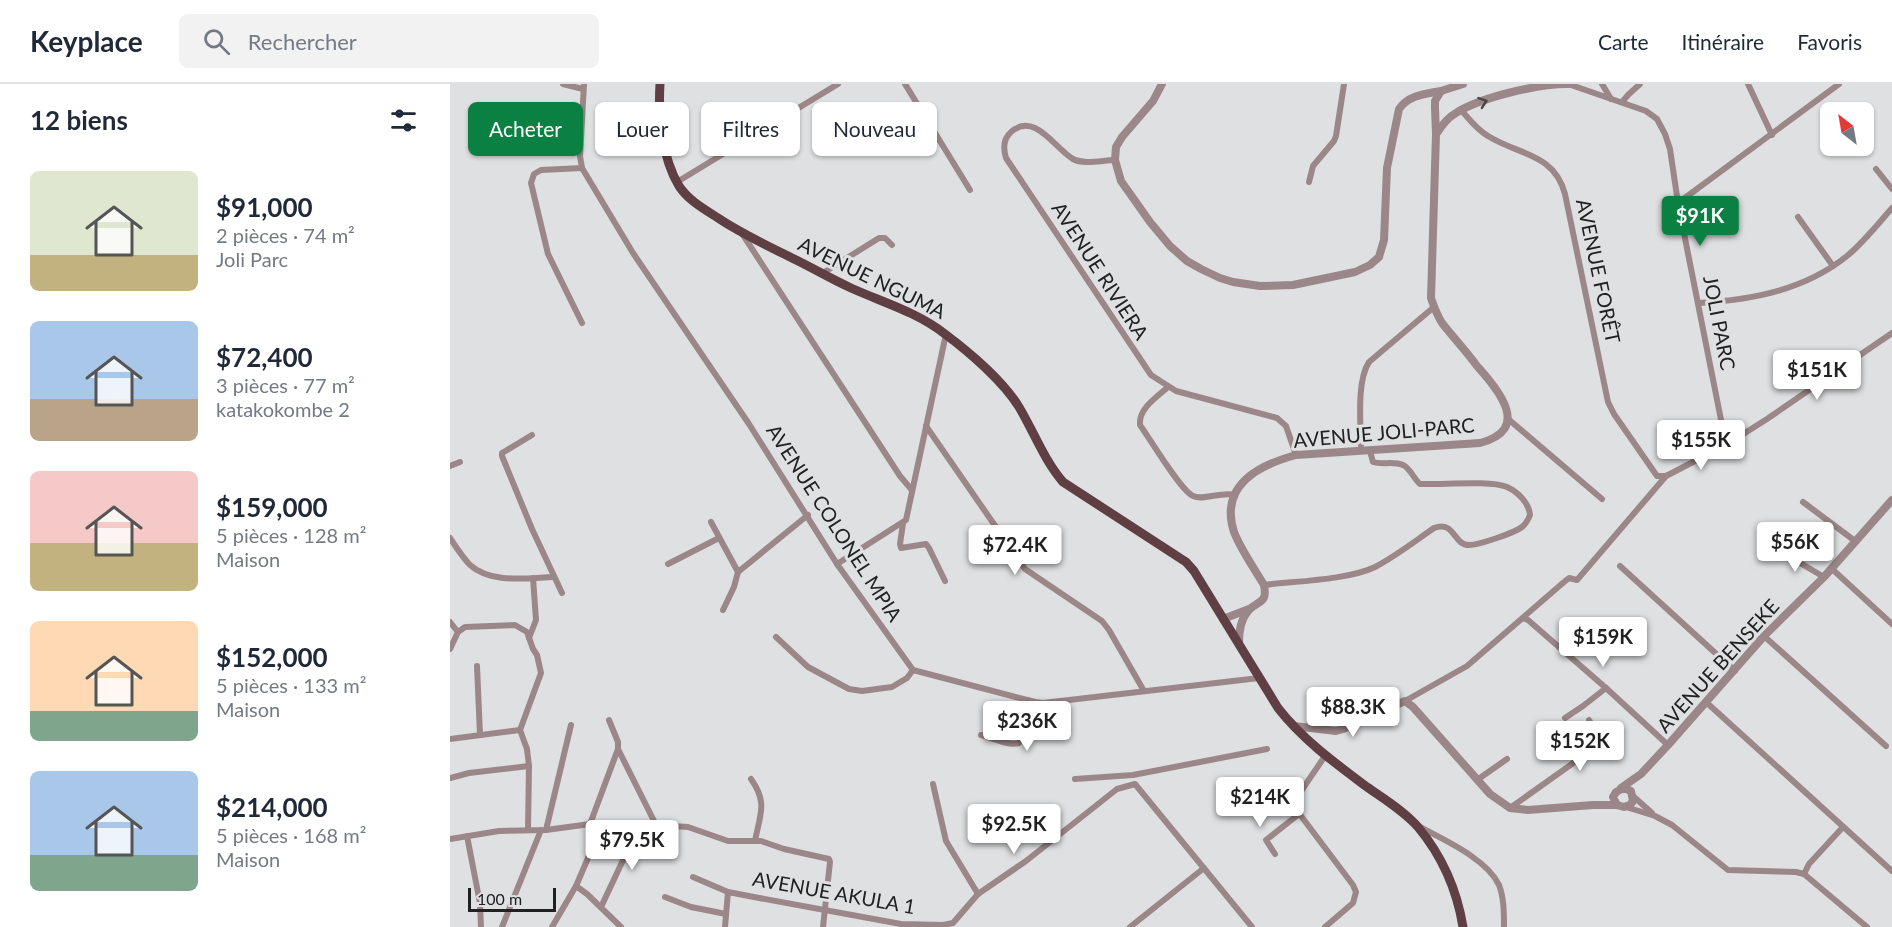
<!DOCTYPE html>
<html lang="fr">
<meta charset="utf-8">
<style>
:root{--surface:#fff;--page:#f2f2f3;--text:#1f2937;--muted:#747a83;--line:#e0e1e3;--accent:#0b8043}
body{margin:0;font-family:Lato,sans-serif;background:var(--page);color:var(--text);height:100vh;display:flex;flex-direction:column;font-size:22px;white-space:nowrap}
*{box-sizing:border-box;margin:0}
p{font-size:20px;color:var(--muted)}
.icon{flex:none;width:33px;height:33px;fill:none;stroke:currentColor;stroke-width:2;stroke-linecap:round;stroke-linejoin:round}
.map{position:relative;flex:1;overflow:hidden}
.sheet{display:flex;flex-direction:column;background:var(--surface);width:450px}
.sheet>*{flex:none}
.guide{position:absolute;left:18px;top:18px;width:570px;height:54px;display:flex;gap:12px}
.needle{width:39px;rotate:329deg}
.controls{position:absolute;left:1370px;top:18px;display:grid;gap:12px}
.controls a{display:grid;place-items:center;width:54px;height:54px;border-radius:9px;background:var(--surface);box-shadow:0 2px 4px #0004;font-size:30px}
.scale{position:absolute;left:18px;bottom:15px;width:88px;box-sizing:border-box;padding-left:6px;border:3px solid #212121;border-top:0;font-size:16px;line-height:21px;white-space:nowrap;color:#212121;-webkit-text-stroke:4px #dfe0e1;paint-order:stroke}
.price{position:absolute;translate:-50% -51px;padding:0 14px;border-radius:6px;background:#fff;color:#222;font-size:20px;line-height:39px;filter:drop-shadow(0 2px 3px #0008)}
.price::after{content:'';position:absolute;left:50%;top:36px;width:18px;height:14px;margin-left:-9px;background:inherit;clip-path:polygon(0 0,100% 0,50% 100%)}
.price.current{background:var(--accent);color:#fff}
ul{padding:0;list-style:none}
li{display:flex;align-items:center;gap:18px;height:150px;padding:0 30px}
li span{display:grid;place-items:center;flex:none;width:168px;height:120px;border-radius:9px;color:#555}
li>.icon{margin-inline-start:auto}
span .icon{width:72px;height:72px;fill:#fffc;stroke-width:1}
li b{font-size:26px}
h2{display:flex;justify-content:space-between;align-items:center;height:72px;padding:0 30px;font-size:26px}
.tag{padding:0 21px;border-radius:9px;background:var(--surface);box-shadow:0 2px 4px #0004;font-size:21px;line-height:54px}
.tag.current{background:var(--accent);color:#fff}
header{display:flex;align-items:center;gap:36px;box-sizing:border-box;height:84px;padding:0 30px;background:var(--surface);border-bottom:2px solid var(--line)}
header strong{font-size:28px}
nav{display:flex;gap:33px;margin-inline-start:auto;font-size:21px}
.search{width:420px;height:54px;background:var(--page);display:flex;align-items:center;gap:15px;box-sizing:border-box;padding:0 21px;border-radius:9px;color:var(--muted);font-size:22px}
main{display:flex;flex:1;min-height:0}
.map>svg:first-child{display:block}
.lines{fill:none;stroke-linecap:round;stroke-linejoin:round}
.minor{stroke:#9b8789;stroke-width:6}
.tertiary{stroke:#9b8789;stroke-width:8}
.primary{stroke:#5f3f43;stroke-width:9}
.oneway{stroke:#4c4545}
.labels{text-anchor:middle;stroke-width:6;stroke-linejoin:round;paint-order:stroke}
.street-label{font-size:20px;fill:#212121;stroke:#dfe0e1}
</style>
<header>
<strong>Keyplace</strong>
<div class="search"><svg class="icon" aria-label="search" viewBox="0 0 24 24"><circle cx="10" cy="10" r="6"/><path d="M15 15l6 6"/></svg>Rechercher</div>
<nav><a>Carte</a><a>Itinéraire</a><a>Favoris</a></nav>
</header>
<main>
<section class="sheet">
<h2>12 biens<svg class="icon" aria-label="filters" viewBox="0 0 24 24"><path d="M4 7h16M4 17h16"/><circle cx="9" cy="7" r="2"/><circle cx="15" cy="17" r="2"/></svg></h2>
<ul>
<li><span style="background:linear-gradient(#dfe7d0 70%,#c2b280 0)"><svg class="icon" aria-label="home" viewBox="0 0 24 24"><path d="M3 11l9-7 9 7M6 9v11h12V9"/></svg></span><div><b>$91,000</b><p>2 pièces · 74 m²</p><p>Joli Parc</p></div></li>
<li><span style="background:linear-gradient(#a9c7e8 65%,#b9a48a 0)"><svg class="icon" aria-label="home" viewBox="0 0 24 24"><path d="M3 11l9-7 9 7M6 9v11h12V9"/></svg></span><div><b>$72,400</b><p>3 pièces · 77 m²</p><p>katakokombe 2</p></div></li>
<li><span style="background:linear-gradient(#f6c9c9 60%,#c2b280 0)"><svg class="icon" aria-label="home" viewBox="0 0 24 24"><path d="M3 11l9-7 9 7M6 9v11h12V9"/></svg></span><div><b>$159,000</b><p>5 pièces · 128 m²</p><p>Maison</p></div></li>
<li><span style="background:linear-gradient(#ffd9b3 75%,#7fa58c 0)"><svg class="icon" aria-label="home" viewBox="0 0 24 24"><path d="M3 11l9-7 9 7M6 9v11h12V9"/></svg></span><div><b>$152,000</b><p>5 pièces · 133 m²</p><p>Maison</p></div></li>
<li><span style="background:linear-gradient(#a9c7e8 70%,#7fa58c 0)"><svg class="icon" aria-label="home" viewBox="0 0 24 24"><path d="M3 11l9-7 9 7M6 9v11h12V9"/></svg></span><div><b>$214,000</b><p>5 pièces · 168 m²</p><p>Maison</p></div></li>
</ul>
</section>
<div class="map">
<svg width="1442" height="843" viewBox="0 0 1442 843">
<rect width="100%" height="100%" fill="#dfe0e1"/>
<g class="lines">
<g class="minor">
<polyline points="113,0 133,5"/>
<polyline points="134,0 130,72 132,84 183,169 299,340 387,480 463,586 585,618 593,619 809,594"/>
<polyline points="455,0 520,106"/>
<polyline points="1118,0 1196,27 1207,35 1215,50 1220,65 1228,119 1276,361"/>
<polyline points="1152,0 1161,15"/>
<polyline points="1298,0 1322,51"/>
<polyline points="1172,18 1178,11 1190,0"/>
<path d="M1011,26C1019,35 1027,46 1038,52C1068,71 1104,69 1115,110L1158,318L1164,330L1207,392H1216L1276,361L1317,335L1442,249"/>
<path d="M665,76C653,76 634,81 623,75C605,65 585,27 561,48C553,55 553,64 556,74L701,291L726,307L827,334L836,342L846,371"/>
<polyline points="132,84 91,86 84,90 81,99 98,170 132,239"/>
<polyline points="1426,85 1442,105"/>
<polyline points="227,98 388,0"/>
<polyline points="859,98 863,82 884,57 886,52 894,0"/>
<polyline points="1228,119 1389,0"/>
<polyline points="1348,133 1383,182"/>
<polyline points="293,151 450,392 461,405"/>
<polyline points="373,189 429,154 435,154 442,161"/>
<path d="M1249,219C1302,216 1355,206 1397,172C1414,158 1428,140 1442,124"/>
<path d="M718,303C707,313 688,325 690,341C700,355 731,407 743,412C754,417 771,407 785,411"/>
<polyline points="1057,334 1152,415"/>
<polyline points="476,342 575,485 652,537 659,546 694,607"/>
<polyline points="82,351 52,369 52,372 82,445 112,509"/>
<path d="M911,367C911,342 906,298 919,278L984,223"/>
<polyline points="0,382 10,378"/>
<polyline points="1353,418 1405,457"/>
<polyline points="261,438 288,488 284,503 273,526"/>
<polyline points="453,439 450,460 451,464 476,460 479,464 495,497"/>
<path d="M0,454C6,463 13,474 20,481C41,500 77,494 103,493"/>
<polyline points="1328,466 1374,493"/>
<polyline points="218,480 269,454"/>
<polyline points="387,480 456,436 496,250"/>
<polyline points="1170,482 1285,587"/>
<polyline points="1381,484 1442,540"/>
<polyline points="288,488 358,431"/>
<path d="M814,501C846,497 898,496 925,483C946,472 965,457 984,444C1005,436 1003,461 1019,461C1029,461 1064,449 1072,443C1076,440 1078,436 1080,431C1079,419 1068,408 1057,403C1040,396 991,401 970,400C964,395 960,384 953,381C944,377 932,381 923,378L920,367"/>
<polyline points="1073,534 1078,536 1156,604 1218,661"/>
<polyline points="0,538 8,548"/>
<polyline points="1314,552 1436,662"/>
<polyline points="326,553 358,583 399,605 412,607 442,603 457,594 463,586"/>
<polyline points="79,554 86,536 83,494"/>
<polyline points="0,565 8,548 15,543 65,541 77,548 83,565 87,571 91,589 70,646 77,665 79,682 78,746"/>
<polyline points="27,582 30,651"/>
<polyline points="955,617 1017,582 1114,498 1119,494 1127,496 1216,392"/>
<polyline points="1256,618 1442,787"/>
<polyline points="1115,634 1133,622 1156,604"/>
<polyline points="159,636 168,658 168,665 206,741"/>
<path d="M531,651C543,654 557,662 569,659L578,616"/>
<polyline points="0,655 70,646"/>
<polyline points="875,672 847,713 845,718 845,724 903,801 906,808 903,819 875,843"/>
<polyline points="0,694 19,689 79,682"/>
<path d="M301,695C318,719 310,730 305,757"/>
<polyline points="625,695 683,691 817,665"/>
<polyline points="1027,696 1057,675"/>
<polyline points="483,700 496,757 528,810"/>
<polyline points="1183,712 1202,729"/>
<polyline points="1176,723 1205,732 1222,741 1278,786 1346,788 1354,790 1417,843"/>
<polyline points="1060,724 1150,660 1151,656 1139,636"/>
<polyline points="140,740 168,665"/>
<path d="M970,743C994,756 1037,775 1049,801C1054,814 1054,829 1054,843"/>
<polyline points="96,746 121,641"/>
<polyline points="17,752 30,819 31,843"/>
<polyline points="0,755 49,747 96,746 140,740 206,741 238,743 278,757 311,757 334,765 379,775 380,778 373,843"/>
<polyline points="825,770 816,756 849,730"/>
<polyline points="1354,790 1359,780 1393,743"/>
<polyline points="243,793 278,808 304,813 451,840 493,841 503,839 528,810 576,777 667,705 685,700 802,843"/>
<polyline points="126,802 137,810 171,843"/>
<polyline points="215,813 241,823 276,830"/>
<polyline points="151,823 190,740"/>
<polyline points="52,843 91,746"/>
<polyline points="102,843 126,802 153,739"/>
<polyline points="275,843 278,808"/>
<polyline points="680,843 754,784"/>
</g>
<g class="tertiary">
<path d="M712,0L703,17L672,53L666,63L665,76L671,97L700,138L720,162L737,177L751,185L770,194L783,198L810,202L843,201L905,188L920,181L929,173L934,156L937,84L949,25C959,11 975,10 991,7"/>
<path d="M987,49C992,41 997,34 1006,29C1031,13 1088,0 1118,0"/>
<polyline points="773,535 799,525"/>
<path d="M789,559C789,548 790,536 798,527C807,516 818,521 814,501C804,484 791,466 784,448C769,401 809,381 846,371L1030,359C1083,345 1047,305 1027,282C1016,267 1003,253 992,239C987,231 984,223 981,214L986,50L985,24V17L991,7L1013,0"/>
<polyline points="844,642 886,647 893,645 955,617 963,623 1040,710 1060,724 1078,726 1143,721 1167,721 1174,723 1180,721 1183,717 1181,707 1174,704 1166,708 1163,713 1167,721"/>
<polyline points="1171,704 1191,690 1218,661 1314,552 1374,493 1442,416"/>
</g>
<path class="primary" d="M210,0C208,32 212,74 229,102C238,116 254,125 268,134C292,150 318,162 344,175C363,184 381,195 401,204C432,218 467,228 495,250C519,268 553,297 569,323C584,348 594,376 613,398L736,478L744,487L828,624C853,656 885,679 917,703C934,715 954,727 968,743C992,772 1007,806 1013,843"/>
</g>
<defs><path id="oneway-chevron" d="M-2-3.5L2.5 0L-2 3.5" fill="none" stroke-width="1.6" stroke-linecap="round" stroke-linejoin="round" transform="scale(1.5)"/></defs>
<use class="oneway" href="#oneway-chevron" transform="translate(1033 18) rotate(-19)"/>
<g class="labels">
<g class="street-label">
<text transform="translate(650 187) rotate(57)" y="7">AVENUE RIVIERA</text>
<text transform="translate(1148 187) rotate(78)" y="7">AVENUE FORÊT</text>
<text transform="translate(422 194) rotate(26)" y="7">AVENUE NGUMA</text>
<text transform="translate(1269 239) rotate(79)" y="7">JOLI PARC</text>
<text transform="translate(934 349) rotate(-5)" y="7">AVENUE JOLI-PARC</text>
<text transform="translate(384 439) rotate(57)" y="7">AVENUE COLONEL MPIA</text>
<text transform="translate(1268 582) rotate(-48)" y="7">AVENUE BENSEKE</text>
<text transform="translate(384 809) rotate(10)" y="7">AVENUE AKULA 1</text>
</g>
</g>
</svg>
<div class="controls">
<a><svg class="needle" viewBox="-14 -14 28 28"><path d="M0-13l5 13h-10z" fill="#e53935"/><path d="M0 13l5-13h-10z" fill="#747a83"/></svg></a>
</div>
<div class="scale">100 m</div>
<b class="price current" style="left:1250px;top:163px">$91K</b>
<b class="price" style="left:1367px;top:317px">$151K</b>
<b class="price" style="left:1251px;top:387px">$155K</b>
<b class="price" style="left:1345px;top:489px">$56K</b>
<b class="price" style="left:565px;top:492px">$72.4K</b>
<b class="price" style="left:1153px;top:584px">$159K</b>
<b class="price" style="left:903px;top:654px">$88.3K</b>
<b class="price" style="left:577px;top:668px">$236K</b>
<b class="price" style="left:1130px;top:688px">$152K</b>
<b class="price" style="left:810px;top:744px">$214K</b>
<b class="price" style="left:564px;top:771px">$92.5K</b>
<b class="price" style="left:182px;top:787px">$79.5K</b>
<div class="guide">
<a class="tag current">Acheter</a>
<a class="tag">Louer</a>
<a class="tag">Filtres</a>
<a class="tag">Nouveau</a>
</div>
</div>
</main>
